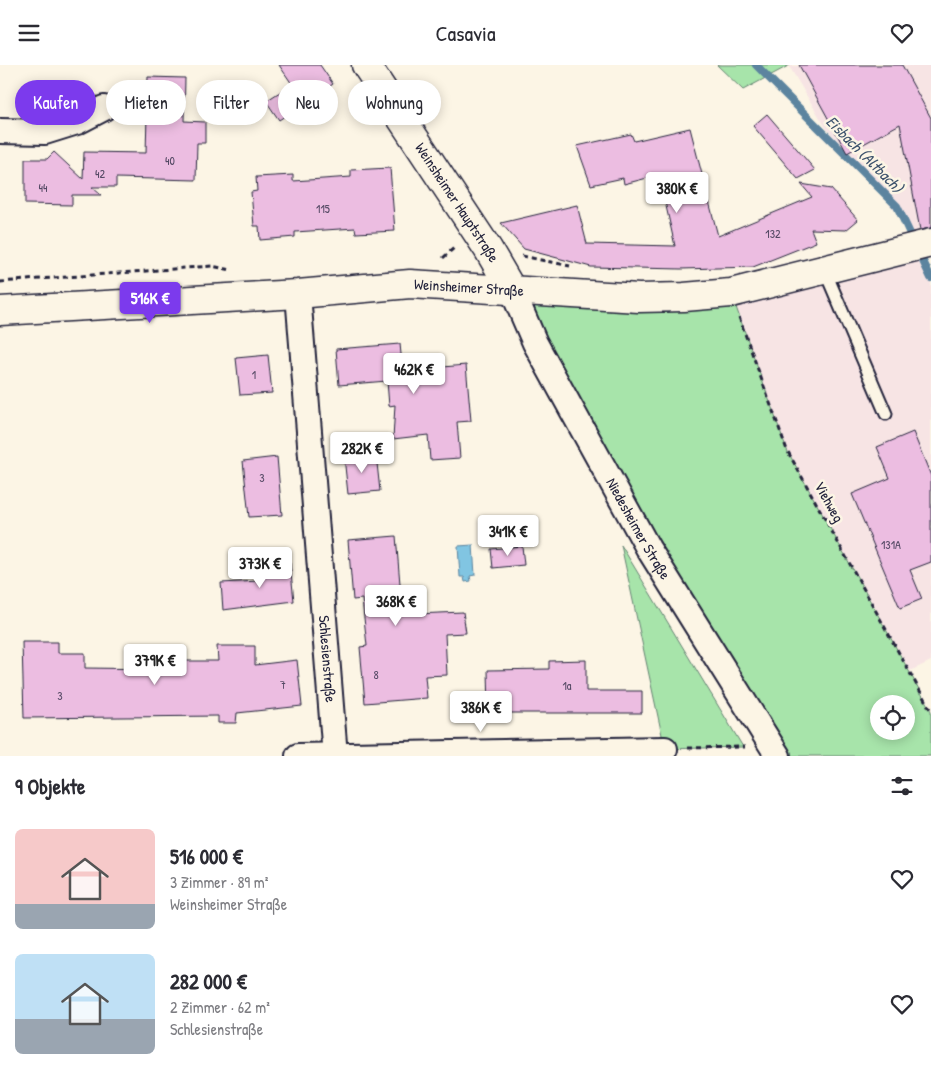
<!DOCTYPE html>
<html lang="de">
<meta charset="utf-8">
<style>
:root{--surface:#fff;--page:#f2f2f3;--text:#2b2b33;--muted:#7c7c81;--accent:#7c3aed}
body{margin:0;font-family:"Patrick Hand",sans-serif;background:var(--page);color:var(--text);height:100vh;display:flex;flex-direction:column;font-size:19px;white-space:nowrap}
*{box-sizing:border-box;margin:0}
p{font-size:16px;color:var(--muted)}
.icon{flex:none;width:28px;height:28px;fill:none;stroke:currentColor;stroke-width:2;stroke-linecap:round;stroke-linejoin:round}
.map{position:relative;height:691px;overflow:hidden}
.details{display:flex;flex-direction:column;background:var(--surface);flex:1}
.details>*{flex:none}
.top-card{position:absolute;left:15px;top:15px;width:500px;height:45px;display:flex;gap:10px}
.buttons{position:absolute;left:870px;top:630px;display:grid;gap:10px}
.buttons a{display:grid;place-items:center;width:45px;height:45px;border-radius:50%;background:var(--surface);box-shadow:0 2px 12px #0003;font-size:25px}
.price{position:absolute;translate:-50% -42px;padding:0 11px;border-radius:5px;background:#fff;color:#222;font-size:16px;line-height:32px;filter:drop-shadow(0 1px 2px #0008)}
.price::after{content:'';position:absolute;left:50%;top:30px;width:15px;height:11px;margin-left:-8px;background:inherit;clip-path:polygon(0 0,100% 0,50% 100%)}
.price.active{background:var(--accent);color:#fff}
ul{padding:0;list-style:none}
li{display:flex;align-items:center;gap:15px;height:125px;padding:0 15px}
li span{display:grid;place-items:center;flex:none;width:140px;height:100px;border-radius:8px;color:#555}
li>.icon{margin-inline-start:auto}
span .icon{width:60px;height:60px;fill:#fffc;stroke-width:1}
li b{font-size:21px}
h2{display:flex;justify-content:space-between;align-items:center;height:60px;padding:0 15px;font-size:21px}
.chip{padding:0 18px;border-radius:22px;background:var(--surface);box-shadow:0 2px 12px #0003;font-size:18px;line-height:45px}
.chip.active{background:var(--accent);color:#fff}
header{display:flex;justify-content:space-between;align-items:center;height:65px;padding:0 15px;background:var(--surface);font-size:22px;font-weight:600}
.map>svg:first-child{display:block}
.built{fill:#f7e4e4}
.green{fill:#a7e4aa;stroke:#648372;fill-rule:evenodd}
.water{fill:#81c5e2;stroke:#5b849f}
.lines{fill:none;stroke-linecap:round;stroke-linejoin:round}
.stream{stroke:#5b849f;stroke-width:8}
.building{fill:#ecbde1;stroke:#22223b}
.lane-casing{stroke:#22223b;stroke-width:15}
.street-casing{stroke:#22223b;stroke-width:28}
.secondary-casing{stroke:#22223b;stroke-width:31}
.path{stroke:#22223b;stroke-width:3;stroke-dasharray:5 4;stroke-linecap:butt}
.lane{stroke:#fcf5e5;stroke-width:11}
.street{stroke:#fcf5e5;stroke-width:24}
.secondary{stroke:#fcf5e5;stroke-width:28}
.labels{text-anchor:middle;stroke-width:5;stroke-linejoin:round;paint-order:stroke}
.number-label{font-size:12px;fill:#544964}
.street-label{font-size:15px;fill:#22223b;stroke:#fcf5e5}
.water-label{font-size:16px;font-style:italic;fill:#3e536d;stroke:#fcf5e5}
</style>
<header><svg class="icon" aria-label="menu" viewBox="0 0 24 24"><path d="M4 6h16M4 12h16M4 18h16"/></svg>Casavia<svg class="icon" aria-label="heart" viewBox="0 0 24 24"><path d="M12 20l-8-8c-3-5 5-10 8-4 3-6 11-1 8 4z"/></svg></header>
<div class="map">
<svg width="931" height="691" viewBox="0 0 931 691">
<rect width="100%" height="100%" fill="#fcf5e5"/>
<filter id="ink" filterUnits="userSpaceOnUse"><feTurbulence type="fractalNoise" baseFrequency=".02" numOctaves="2"/><feDisplacementMap in="SourceGraphic" scale="10" xChannelSelector="R" yChannelSelector="G"/><feConvolveMatrix kernelMatrix="1 2 1 2 8 2 1 2 1" color-interpolation-filters="sRGB"/></filter>
<g filter="url(#ink)">
<g class="built">
<polygon points="931,0 931,189 826,63 789,1"/>
<polygon points="910,184 931,213 931,596 910,606 787,385 731,228"/>
</g>
<g class="green">
<polygon points="717,0 790,0 743,25"/>
<path d="M513,227L731,228L787,385L931,646V691H778ZM879,639H906V666H879Z"/>
<polygon points="621,480 743,682 665,684"/>
</g>
<polygon class="water" points="473,480 475,510 470,511 471,516 465,517 464,512 460,512 458,481"/>
<g class="lines">
<polyline class="stream" points="756,0 897,141 931,213"/>
</g>
<g class="building">
<polygon points="279,0 320,0 333,19 279,55 266,36 292,19"/>
<polygon points="799,0 902,0 931,53 931,163 920,165 900,59 847,88"/>
<polygon points="148,12 185,13 184,56 205,57 205,78 197,78 196,115 116,113 116,122 92,122 101,130 72,130 72,140 25,139 25,94 47,94 54,87 83,114 84,87 146,88"/>
<polygon points="767,49 815,105 798,114 753,61"/>
<polygon points="690,63 718,171 812,132 801,119 831,124 858,155 846,165 811,164 816,177 753,202 681,204 591,202 524,184 501,158 577,140 587,179 675,181 659,110 624,119 623,113 591,120 577,81 631,69 634,76"/>
<polygon points="390,103 395,166 356,168 355,163 295,167 295,172 260,175 259,161 254,161 251,127 257,126 256,112 293,110 293,116 323,114 351,112 351,105"/>
<polygon points="400,279 402,299 419,297 419,304 466,300 471,356 457,357 460,393 430,395 428,370 393,374 395,340 389,341 387,316 339,320 336,284"/>
<polygon points="268,290 272,328 240,330 236,293"/>
<polygon points="913,367 931,411 931,497 910,505 922,534 900,543 852,429 890,413 877,382"/>
<polygon points="376,389 380,426 348,429 344,392"/>
<polygon points="277,392 282,450 249,452 243,396"/>
<polygon points="396,471 401,531 410,530 410,537 415,537 416,549 463,547 466,568 445,569 447,610 425,611 427,633 365,638 360,582 367,581 362,534 353,535 348,475"/>
<polygon points="522,481 524,500 493,503 491,484"/>
<polygon points="290,498 294,536 223,545 221,518 259,516 258,502"/>
<polygon points="22,577 58,577 58,588 85,588 85,603 163,604 163,596 218,596 217,581 255,581 255,600 297,595 302,641 237,648 236,658 218,658 218,651 24,653"/>
<polygon points="586,595 586,626 642,626 642,648 489,648 488,605 549,604 549,596"/>
</g>
<g class="lines">
<defs>
<polyline id="lane" points="825,206 886,349"/>
<g id="street">
<polyline points="0,66 45,67 77,57 104,43"/>
<path id="s1" d="M513,227L535,278L648,483L778,691"/>
<path id="s2" d="M298,229L335,691"/>
<polyline points="298,691 665,684"/>
</g>
<g id="secondary">
<path id="s3" d="M366,0L488,184L513,227"/>
<path id="s4" d="M0,246L298,229L410,219L639,233L684,232L731,228L931,178"/>
</g>
</defs>
<use href="#lane" class="lane-casing"/>
<use href="#street" class="street-casing"/>
<use href="#secondary" class="secondary-casing"/>
<g class="path">
<polyline points="522,191 570,201"/>
<polyline points="443,193 455,182"/>
<polyline points="0,217 212,201 231,205"/>
<polyline points="739,252 787,385 931,646"/>
<polyline points="688,683 745,682"/>
</g>
<use href="#lane" class="lane"/>
<use href="#street" class="street"/>
<use href="#secondary" class="secondary"/>
</g>
</g>
<g class="labels">
<g class="number-label">
<text x="170" y="100">40</text>
<text x="100" y="113">42</text>
<text x="43" y="127">44</text>
<text x="323" y="148">115</text>
<text x="773" y="173">132</text>
<text x="254" y="314">1</text>
<text x="262" y="417">3</text>
<text x="891" y="484">131A</text>
<text x="376" y="614">8</text>
<text x="283" y="624">7</text>
<text x="567" y="625">1a</text>
<text x="60" y="635">3</text>
</g>
<g class="street-label">
<text dy="5" stroke="none"><textPath href="#s3" startOffset="165">Weinsheimer Hauptstraße</textPath></text>
<text dy="5" stroke="none"><textPath href="#s4" startOffset="470">Weinsheimer Straße</textPath></text>
<text transform="translate(829 437) rotate(61)" y="5">Viehweg</text>
<text dy="5" stroke="none"><textPath href="#s1" startOffset="268">Niedesheimer Straße</textPath></text>
<text dy="5" stroke="none"><textPath href="#s2" startOffset="366">Schlesienstraße</textPath></text>
</g>
<g class="water-label">
<text transform="translate(865 89) rotate(45)" y="6">Eisbach (Altbach)</text>
</g>
</g>
</svg>
<div class="buttons">
<a><svg class="icon" aria-label="locate" viewBox="0 0 24 24"><circle cx="12" cy="12" r="6"/><path d="M12 2v4M12 18v4M2 12h4M18 12h4"/></svg></a>
</div>
<b class="price" style="left:677px;top:149px">380K €</b>
<b class="price active" style="left:150px;top:259px">516K €</b>
<b class="price" style="left:414px;top:330px">462K €</b>
<b class="price" style="left:362px;top:409px">282K €</b>
<b class="price" style="left:508px;top:492px">341K €</b>
<b class="price" style="left:260px;top:524px">373K €</b>
<b class="price" style="left:396px;top:562px">368K €</b>
<b class="price" style="left:155px;top:621px">379K €</b>
<b class="price" style="left:481px;top:668px">386K €</b>
<div class="top-card">
<a class="chip active">Kaufen</a>
<a class="chip">Mieten</a>
<a class="chip">Filter</a>
<a class="chip">Neu</a>
<a class="chip">Wohnung</a>
</div>
</div>
<section class="details">
<h2>9 Objekte<svg class="icon" aria-label="filters" viewBox="0 0 24 24"><path d="M4 7h16M4 17h16"/><circle cx="9" cy="7" r="2"/><circle cx="15" cy="17" r="2"/></svg></h2>
<ul>
<li><span style="background:linear-gradient(#f6c9c9 75%,#9aa5b1 0)"><svg class="icon" aria-label="home" viewBox="0 0 24 24"><path d="M3 11l9-7 9 7M6 9v11h12V9"/></svg></span><div><b>516 000 €</b><p>3 Zimmer · 89 m²</p><p>Weinsheimer Straße</p></div><svg class="icon" aria-label="heart" viewBox="0 0 24 24"><path d="M12 20l-8-8c-3-5 5-10 8-4 3-6 11-1 8 4z"/></svg></li>
<li><span style="background:linear-gradient(#bfe0f5 65%,#9aa5b1 0)"><svg class="icon" aria-label="home" viewBox="0 0 24 24"><path d="M3 11l9-7 9 7M6 9v11h12V9"/></svg></span><div><b>282 000 €</b><p>2 Zimmer · 62 m²</p><p>Schlesienstraße</p></div><svg class="icon" aria-label="heart" viewBox="0 0 24 24"><path d="M12 20l-8-8c-3-5 5-10 8-4 3-6 11-1 8 4z"/></svg></li>
</ul>
</section>
